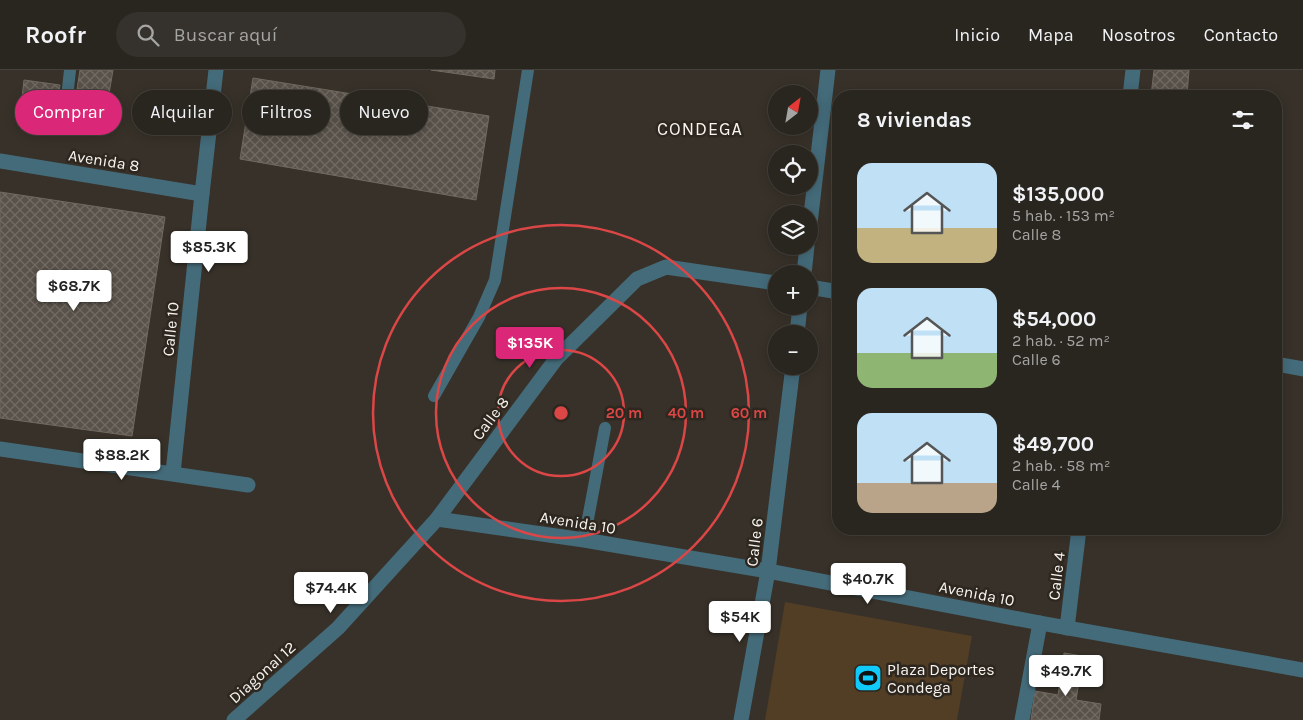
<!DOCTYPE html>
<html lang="es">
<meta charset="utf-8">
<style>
:root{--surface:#29251f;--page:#35312c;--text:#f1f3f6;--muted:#a5a5a4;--line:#45423d;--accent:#db2777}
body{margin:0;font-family:Karla,sans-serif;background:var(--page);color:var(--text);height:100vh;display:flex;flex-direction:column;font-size:19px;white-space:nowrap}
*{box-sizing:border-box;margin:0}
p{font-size:16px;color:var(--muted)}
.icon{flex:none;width:28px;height:28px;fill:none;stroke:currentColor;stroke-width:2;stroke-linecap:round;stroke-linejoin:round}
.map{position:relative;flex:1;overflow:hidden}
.drawer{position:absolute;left:832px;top:20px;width:450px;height:445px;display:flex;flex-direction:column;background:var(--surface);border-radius:20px;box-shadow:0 2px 12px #0003,0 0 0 1px var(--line)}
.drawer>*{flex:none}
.hud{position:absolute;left:15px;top:20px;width:475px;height:45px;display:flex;gap:10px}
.needle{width:32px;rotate:31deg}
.controls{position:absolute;left:768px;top:15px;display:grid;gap:10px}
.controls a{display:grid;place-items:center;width:50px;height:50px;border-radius:50%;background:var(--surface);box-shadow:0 2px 12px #0003,0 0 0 1px var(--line);font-size:25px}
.price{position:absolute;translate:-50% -42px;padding:0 11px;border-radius:5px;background:#fff;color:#222;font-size:16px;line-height:32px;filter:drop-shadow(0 1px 2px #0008)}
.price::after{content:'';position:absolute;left:50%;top:30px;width:15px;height:11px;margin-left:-8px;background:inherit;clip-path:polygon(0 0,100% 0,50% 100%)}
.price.active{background:var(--accent);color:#fff}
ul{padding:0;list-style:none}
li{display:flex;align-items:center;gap:15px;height:125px;padding:0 25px}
li span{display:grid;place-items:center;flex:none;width:140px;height:100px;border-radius:15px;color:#555}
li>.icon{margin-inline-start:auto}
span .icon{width:60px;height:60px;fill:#fffc;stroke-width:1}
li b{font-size:21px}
h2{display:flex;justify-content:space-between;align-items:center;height:60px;padding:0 25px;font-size:21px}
.pill{padding:0 18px;border-radius:22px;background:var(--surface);box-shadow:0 2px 12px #0003,0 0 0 1px var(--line);font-size:18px;line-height:45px}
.pill.active{background:var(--accent);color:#fff}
header{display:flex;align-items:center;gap:30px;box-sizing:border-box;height:70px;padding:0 25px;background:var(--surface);border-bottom:1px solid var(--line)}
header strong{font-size:24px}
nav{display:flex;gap:28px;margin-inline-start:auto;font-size:18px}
.search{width:350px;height:45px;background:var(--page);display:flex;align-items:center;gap:12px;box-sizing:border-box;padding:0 18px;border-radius:28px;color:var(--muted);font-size:19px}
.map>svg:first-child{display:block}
.grass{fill:#523d25}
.building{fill:url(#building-cross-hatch);stroke:#716a61}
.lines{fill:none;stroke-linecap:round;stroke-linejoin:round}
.lane{stroke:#446b7a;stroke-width:12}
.street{stroke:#446b7a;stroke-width:15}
.ring{fill:none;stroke:#db4646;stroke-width:2.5}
.labels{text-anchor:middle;stroke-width:5;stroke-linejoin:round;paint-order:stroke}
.street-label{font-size:16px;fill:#f7f3ee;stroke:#2d271f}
.poi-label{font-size:16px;fill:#f7f3ee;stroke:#2d271f;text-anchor:start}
.neighbourhood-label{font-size:18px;letter-spacing:1px;fill:#f7f3ee;stroke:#2d271f}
.centre{fill:#db4646;stroke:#2d271f;stroke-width:2.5}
.ring-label{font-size:15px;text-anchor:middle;font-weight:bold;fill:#db4646;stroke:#2d271f;stroke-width:5;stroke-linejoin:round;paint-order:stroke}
</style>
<header>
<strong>Roofr</strong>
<div class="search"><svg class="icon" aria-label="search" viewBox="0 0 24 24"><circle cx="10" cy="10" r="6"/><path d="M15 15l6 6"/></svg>Buscar aquí</div>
<nav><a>Inicio</a><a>Mapa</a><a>Nosotros</a><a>Contacto</a></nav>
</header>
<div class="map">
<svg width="1303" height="650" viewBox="0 0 1303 650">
<defs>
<pattern id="building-cross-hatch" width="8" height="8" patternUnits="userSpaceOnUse" patternTransform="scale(1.25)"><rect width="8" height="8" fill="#59524a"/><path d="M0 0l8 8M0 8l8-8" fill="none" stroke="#726b64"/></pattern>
</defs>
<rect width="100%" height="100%" fill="#373129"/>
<polygon class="grass" points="785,532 972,566 957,650 765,650"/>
<g class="building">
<polygon points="80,0 113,0 109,24 77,19"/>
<polygon points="431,0 495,0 494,9"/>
<polygon points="1154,0 1189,0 1187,26 1151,26"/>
<polygon points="253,8 489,46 476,130 240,89"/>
<polygon points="24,10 60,15 54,57 19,53"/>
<polygon points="0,122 165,147 132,366 0,348"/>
<polygon points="1064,583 1083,586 1076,630 1101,634 1099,650 1031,650 1035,621 1058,625"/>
</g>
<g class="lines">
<g class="lane">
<polyline points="64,56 70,0"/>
<polyline points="434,326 479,247 495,210 528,0"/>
<polyline points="584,470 605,358"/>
</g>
<g class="street">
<polyline points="1130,26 1133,0"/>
<polyline points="0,91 202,124"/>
<polyline points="809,162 828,0"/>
<polyline points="804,204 807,176"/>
<polyline points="809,217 839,222"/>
<polyline points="797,264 800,236"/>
<polyline points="1276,294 1303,299"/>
<polyline points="0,379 248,415"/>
<polyline points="173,403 202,124 216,0"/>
<polyline points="437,449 584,470 768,501 1040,553 1303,600"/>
<polyline points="1067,558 1079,459"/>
<polyline points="234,650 338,558 437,449 556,289 637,209 666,197 776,213"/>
<polyline points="741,650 768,501 793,296"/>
<polyline points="1022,650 1040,553"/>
</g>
</g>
<g class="ring">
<circle cx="561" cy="343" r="63"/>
<circle cx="561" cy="343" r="125"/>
<circle cx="561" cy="343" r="188"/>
</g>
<defs>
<symbol id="stadium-square" viewBox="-11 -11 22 22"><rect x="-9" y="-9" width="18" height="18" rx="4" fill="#0fcafa" stroke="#2d271f"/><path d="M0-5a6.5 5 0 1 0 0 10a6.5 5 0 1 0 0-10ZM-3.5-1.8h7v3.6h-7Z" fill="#111"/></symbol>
</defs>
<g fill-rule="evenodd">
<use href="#stadium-square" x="852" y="592" width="32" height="32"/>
</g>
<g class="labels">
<g class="street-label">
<text transform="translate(104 90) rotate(9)" y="6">Avenida 8</text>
<text transform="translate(170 259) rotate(-84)" y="6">Calle 10</text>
<text transform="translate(490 348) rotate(-53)" y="6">Calle 8</text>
<text transform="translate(578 452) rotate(9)" y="6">Avenida 10</text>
<text transform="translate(754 472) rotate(-83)" y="6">Calle 6</text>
<text transform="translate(1056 506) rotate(-83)" y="6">Calle 4</text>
<text transform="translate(977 523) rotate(11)" y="6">Avenida 10</text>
<text transform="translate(262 602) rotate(-42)" y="6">Diagonal 12</text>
</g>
<g class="poi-label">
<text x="887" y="605">Plaza Deportes<tspan x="887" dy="18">Condega</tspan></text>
</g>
<g class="neighbourhood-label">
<text x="700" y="65">CONDEGA</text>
</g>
</g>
<circle cx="561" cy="343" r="8" class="centre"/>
<g class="ring-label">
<text x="624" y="348">20 m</text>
<text x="686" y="348">40 m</text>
<text x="749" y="348">60 m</text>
</g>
</svg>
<div class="controls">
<a><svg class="needle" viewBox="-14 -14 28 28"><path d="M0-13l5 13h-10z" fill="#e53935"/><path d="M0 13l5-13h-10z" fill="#a5a5a4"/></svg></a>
<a><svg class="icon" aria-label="locate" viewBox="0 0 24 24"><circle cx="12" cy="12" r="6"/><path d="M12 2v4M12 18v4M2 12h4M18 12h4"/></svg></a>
<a><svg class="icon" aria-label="layers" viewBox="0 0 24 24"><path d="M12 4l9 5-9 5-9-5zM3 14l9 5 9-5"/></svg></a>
<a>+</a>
<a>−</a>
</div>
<b class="price" style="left:209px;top:203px">$85.3K</b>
<b class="price" style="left:74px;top:242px">$68.7K</b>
<b class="price active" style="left:530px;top:299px">$135K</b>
<b class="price" style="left:122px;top:411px">$88.2K</b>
<b class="price" style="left:868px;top:535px">$40.7K</b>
<b class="price" style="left:331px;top:544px">$74.4K</b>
<b class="price" style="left:740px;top:573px">$54K</b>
<b class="price" style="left:1066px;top:627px">$49.7K</b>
<div class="hud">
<a class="pill active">Comprar</a>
<a class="pill">Alquilar</a>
<a class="pill">Filtros</a>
<a class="pill">Nuevo</a>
</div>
<section class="drawer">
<h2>8 viviendas<svg class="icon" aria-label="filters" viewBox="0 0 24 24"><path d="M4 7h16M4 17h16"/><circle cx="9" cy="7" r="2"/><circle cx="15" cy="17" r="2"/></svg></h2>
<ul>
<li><span style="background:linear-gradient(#bfe0f5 65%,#c2b280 0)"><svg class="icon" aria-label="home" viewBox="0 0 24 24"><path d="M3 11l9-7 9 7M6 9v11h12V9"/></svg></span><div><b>$135,000</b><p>5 hab. · 153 m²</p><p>Calle 8</p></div></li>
<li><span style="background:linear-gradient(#bfe0f5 65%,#8fb573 0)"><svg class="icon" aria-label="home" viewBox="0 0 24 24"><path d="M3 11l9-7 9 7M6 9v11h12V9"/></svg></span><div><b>$54,000</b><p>2 hab. · 52 m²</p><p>Calle 6</p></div></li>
<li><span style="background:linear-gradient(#bfe0f5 70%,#b9a48a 0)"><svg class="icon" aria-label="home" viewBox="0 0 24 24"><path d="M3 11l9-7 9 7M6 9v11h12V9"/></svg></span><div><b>$49,700</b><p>2 hab. · 58 m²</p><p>Calle 4</p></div></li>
</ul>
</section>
</div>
